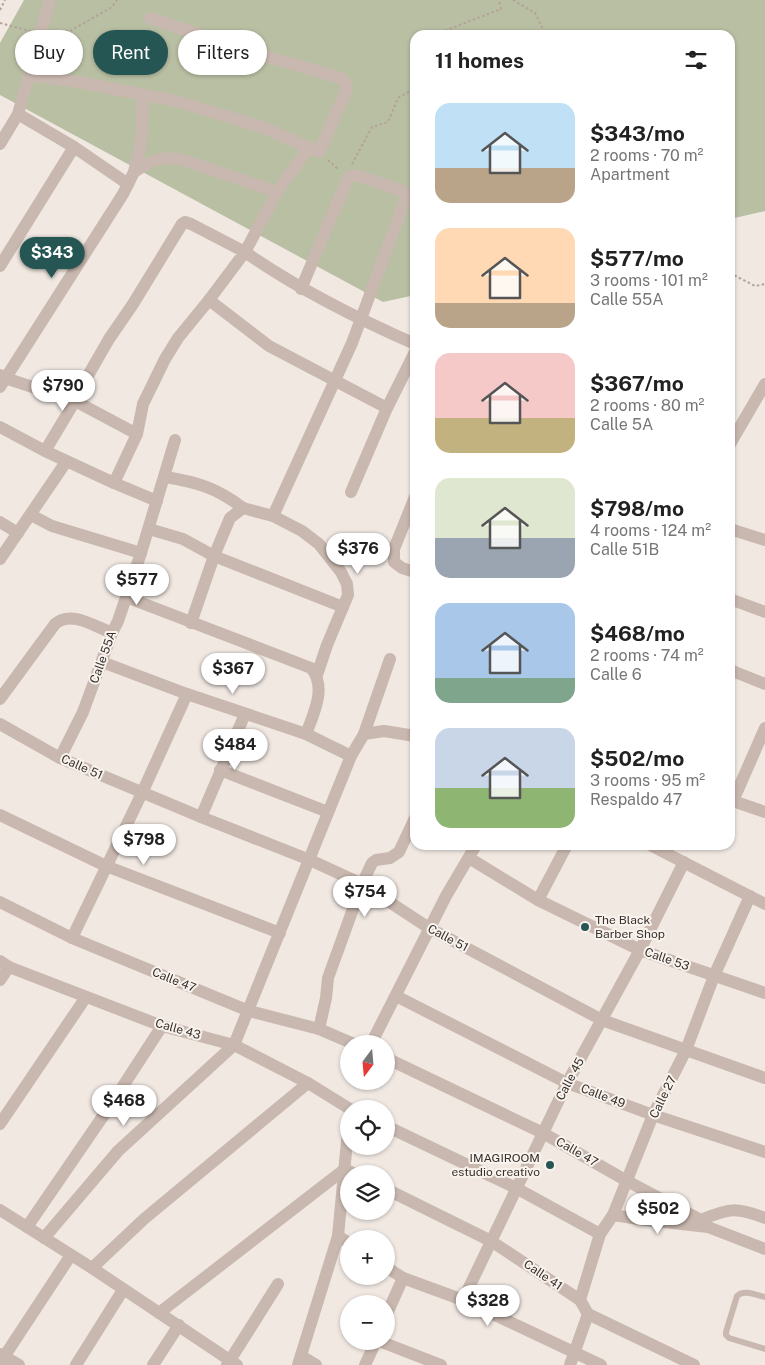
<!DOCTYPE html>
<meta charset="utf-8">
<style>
:root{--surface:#fff;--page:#f6f6f6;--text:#222;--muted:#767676;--accent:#265653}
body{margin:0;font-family:"Public Sans",sans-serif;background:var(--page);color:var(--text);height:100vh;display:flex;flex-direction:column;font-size:19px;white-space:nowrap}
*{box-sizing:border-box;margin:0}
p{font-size:16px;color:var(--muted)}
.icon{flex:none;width:28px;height:28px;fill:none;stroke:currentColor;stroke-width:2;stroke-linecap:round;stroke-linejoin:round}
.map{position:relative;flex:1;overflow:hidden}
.sheet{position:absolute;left:410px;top:30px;width:325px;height:820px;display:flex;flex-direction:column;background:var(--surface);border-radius:15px;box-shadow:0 1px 4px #0004}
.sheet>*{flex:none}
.guide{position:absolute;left:15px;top:30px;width:320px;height:45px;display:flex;gap:10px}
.needle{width:32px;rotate:196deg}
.fabs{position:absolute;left:340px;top:1035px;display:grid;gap:10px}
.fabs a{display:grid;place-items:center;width:55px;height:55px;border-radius:50%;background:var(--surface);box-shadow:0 1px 4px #0004;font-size:25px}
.price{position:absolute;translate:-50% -42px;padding:0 11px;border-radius:18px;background:#fff;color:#222;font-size:16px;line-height:32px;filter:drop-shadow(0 1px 2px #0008)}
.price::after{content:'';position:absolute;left:50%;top:30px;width:15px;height:11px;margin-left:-8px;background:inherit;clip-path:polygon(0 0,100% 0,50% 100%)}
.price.selected{background:var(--accent);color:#fff}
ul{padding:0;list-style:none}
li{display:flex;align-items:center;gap:15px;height:125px;padding:0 25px}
li span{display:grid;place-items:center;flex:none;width:140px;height:100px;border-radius:15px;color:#555}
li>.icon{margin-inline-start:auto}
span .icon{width:60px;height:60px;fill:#fffc;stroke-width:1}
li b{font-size:21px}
h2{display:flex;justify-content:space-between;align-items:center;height:60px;padding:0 25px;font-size:21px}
.chip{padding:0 18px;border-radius:22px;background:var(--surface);box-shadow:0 1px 4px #0004;font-size:18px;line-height:45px}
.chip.selected{background:var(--accent);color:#fff}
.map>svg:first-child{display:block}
.green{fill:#b9bfa3}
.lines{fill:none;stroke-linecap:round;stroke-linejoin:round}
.path{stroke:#b4a299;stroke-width:2;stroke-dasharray:2.5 2.5;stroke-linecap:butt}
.service{stroke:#c9b8af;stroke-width:6}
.minor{stroke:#c9b8af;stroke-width:12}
.poi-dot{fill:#265653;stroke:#f9f3ee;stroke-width:2}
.labels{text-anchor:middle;stroke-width:4;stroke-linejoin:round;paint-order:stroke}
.street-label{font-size:12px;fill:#382f2c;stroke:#f9f3ee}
.poi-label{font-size:12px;fill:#382f2c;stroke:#f9f3ee;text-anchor:start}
</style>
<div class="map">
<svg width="765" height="1365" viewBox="0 0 765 1365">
<rect width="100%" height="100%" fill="#f1e8e2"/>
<polygon class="green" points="24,0 765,0 765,211 730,219 730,35 415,35 415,295 383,302 0,95 0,43"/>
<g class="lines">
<g class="path">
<polyline points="513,0 535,13 546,35"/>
<polyline points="0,10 5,0"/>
<polyline points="0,23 30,31"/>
<polyline points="55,31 70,31 112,7 117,0"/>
<polyline points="443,35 444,31 501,9 499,0"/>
<polyline points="328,160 339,170"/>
<polyline points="352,164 372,127 388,122 398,98 415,88"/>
<polyline points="730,273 755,286 765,284"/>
</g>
<path class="service" d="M765,1297C756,1295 744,1289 737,1296L726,1332V1335L729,1338L765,1349"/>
<g class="minor">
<polyline points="29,75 84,83 176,101 262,127 319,152 346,91 346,83 341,78 247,51 150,18"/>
<polyline points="18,114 50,0"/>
<polyline points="0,144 18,114 74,147 128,184"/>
<path d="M309,147L277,192L245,252C298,289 356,318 415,344"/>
<path d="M134,172C151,161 159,156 180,159L277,192"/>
<polyline points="0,266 74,147"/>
<polyline points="209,300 269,346 387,408"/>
<polyline points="0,375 5,378 75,401 137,434"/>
<polyline points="0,387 123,194 134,172 141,143 143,96"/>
<polyline points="0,427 45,451 114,483 137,434 143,404 165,359 178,338 209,300 245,252 191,224 185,222 182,224 133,304 109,339 86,379 75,401 45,451"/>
<polyline points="730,444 765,384"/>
<path d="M165,477C197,482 217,488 243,508"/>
<polyline points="114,483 157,501"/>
<polyline points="351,492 387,408 415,352"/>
<polyline points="415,497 394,549 394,562 402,568 415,572"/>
<polyline points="31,515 52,526 141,553"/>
<polyline points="273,516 302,531 319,544 341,572 347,584 348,595 327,645 317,675"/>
<polyline points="0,522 18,533"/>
<polyline points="149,529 183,539 214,556 343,607"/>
<polyline points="730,529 765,540"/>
<polyline points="0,559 66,462"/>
<path d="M126,597L311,668C327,687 314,713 306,734"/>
<polyline points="730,599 765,612"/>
<polyline points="191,623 214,556 230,518 243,508 273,516 352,343 405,200 405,194 400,190 359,176 350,176 347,180 301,289"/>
<polyline points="102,662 187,694 306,734 351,756"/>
<polyline points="730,670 765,684"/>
<path d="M0,699L55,624C71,610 94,626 112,633"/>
<polyline points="0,724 60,758 201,817 310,860 362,884 429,928 602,1020 765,1078"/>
<polyline points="364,734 384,731 415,736"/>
<polyline points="60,758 83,712 112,633 118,621 141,553 175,440"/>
<polyline points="220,770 328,812"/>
<polyline points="730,800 765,812"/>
<polyline points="733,801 765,728"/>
<polyline points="0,815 106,866 280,933"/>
<polyline points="201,817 245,714"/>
<polyline points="650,845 765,904"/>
<polyline points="469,858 538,900 640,950 765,993"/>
<polyline points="538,900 567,845"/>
<polyline points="0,902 72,938 249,1011 319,1029 354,1044"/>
<polyline points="72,938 142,793 187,694"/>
<polyline points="0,961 9,967 162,1026 234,1045 308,1083 350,1109"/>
<polyline points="0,980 9,967"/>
<polyline points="396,996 567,1083 653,1115 765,1152"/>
<polyline points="319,1029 326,998 328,978 362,884 372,863 376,860 390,858 399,852 415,818"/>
<polyline points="371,1044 446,896 476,845"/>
<polyline points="386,1058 543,1133 627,1181 701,1220 708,1227 765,1249"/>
<polyline points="0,1124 86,997"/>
<polyline points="386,1126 516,1188 600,1234"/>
<polyline points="386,1189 491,1241 580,1300 588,1314 694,1365"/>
<polyline points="0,1210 92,1268 237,1365"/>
<polyline points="613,1215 646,1220 708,1227"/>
<path d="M701,1220C729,1208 736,1207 765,1218"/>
<polyline points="27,1227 112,1103 162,1026"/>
<polyline points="338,1236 349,1243"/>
<polyline points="44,1238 118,1151 234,1045 351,756 364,734 390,659"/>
<polyline points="386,1267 403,1278 463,1300 601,1365"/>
<polyline points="92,1268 144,1219 308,1083"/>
<polyline points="463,1300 567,1083 640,950 684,862"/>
<polyline points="580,1300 600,1234 613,1215 653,1115 686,1050 714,976 750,896"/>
<polyline points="159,1313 345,1169 355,1174"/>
<polyline points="386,1316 403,1278"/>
<polyline points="379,1341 441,1365"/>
<polyline points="0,1354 19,1365"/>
<polyline points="301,1356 316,1365"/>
<polyline points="0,1363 71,1255"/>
<polyline points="76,1365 123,1290"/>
<polyline points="153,1365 179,1325"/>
<polyline points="227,1365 278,1284"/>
<polyline points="298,1365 338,1236 349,1120"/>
<polyline points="365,1365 376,1341"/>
<polyline points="570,1365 588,1314"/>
</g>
</g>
<g class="poi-dot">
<circle cx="585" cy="927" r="5"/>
<circle cx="550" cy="1165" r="5"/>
</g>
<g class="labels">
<g class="street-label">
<text transform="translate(103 657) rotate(-70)" y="4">Calle 55A</text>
<text transform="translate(82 767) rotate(24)" y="4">Calle 51</text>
<text transform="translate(448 938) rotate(28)" y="4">Calle 51</text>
<text transform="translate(667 959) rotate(19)" y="4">Calle 53</text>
<text transform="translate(174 980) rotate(22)" y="4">Calle 47</text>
<text transform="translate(178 1029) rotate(16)" y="4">Calle 43</text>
<text transform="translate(570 1079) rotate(-62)" y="4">Calle 45</text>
<text transform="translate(603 1096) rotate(21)" y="4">Calle 49</text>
<text transform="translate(663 1097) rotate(-64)" y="4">Calle 27</text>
<text transform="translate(577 1152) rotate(30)" y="4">Calle 47</text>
<text transform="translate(543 1275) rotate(34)" y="4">Calle 41</text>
</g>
<g class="poi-label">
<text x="595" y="924">The Black<tspan x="595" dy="14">Barber Shop</tspan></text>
<text x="540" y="1162" text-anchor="end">IMAGIROOM<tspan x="540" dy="14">estudio creativo</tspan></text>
</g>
</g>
</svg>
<div class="fabs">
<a><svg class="needle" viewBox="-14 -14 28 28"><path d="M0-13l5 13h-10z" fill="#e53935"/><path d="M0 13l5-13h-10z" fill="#767676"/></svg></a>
<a><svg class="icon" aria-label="locate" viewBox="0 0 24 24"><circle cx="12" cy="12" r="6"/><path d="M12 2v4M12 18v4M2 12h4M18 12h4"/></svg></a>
<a><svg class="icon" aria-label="layers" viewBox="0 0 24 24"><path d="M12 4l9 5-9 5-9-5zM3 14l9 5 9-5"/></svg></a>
<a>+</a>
<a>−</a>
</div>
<b class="price selected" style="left:52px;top:279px">$343</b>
<b class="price" style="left:63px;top:412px">$790</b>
<b class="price" style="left:358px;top:575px">$376</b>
<b class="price" style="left:137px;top:606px">$577</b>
<b class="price" style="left:233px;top:695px">$367</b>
<b class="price" style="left:235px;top:771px">$484</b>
<b class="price" style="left:144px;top:866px">$798</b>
<b class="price" style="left:365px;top:918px">$754</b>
<b class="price" style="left:124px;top:1127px">$468</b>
<b class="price" style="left:658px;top:1235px">$502</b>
<b class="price" style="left:488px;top:1327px">$328</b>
<div class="guide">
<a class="chip">Buy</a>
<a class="chip selected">Rent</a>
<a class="chip">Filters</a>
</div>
<section class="sheet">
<h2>11 homes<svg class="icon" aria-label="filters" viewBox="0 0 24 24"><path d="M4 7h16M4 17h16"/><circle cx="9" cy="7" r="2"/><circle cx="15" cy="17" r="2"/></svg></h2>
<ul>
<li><span style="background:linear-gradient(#bfe0f5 65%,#b9a48a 0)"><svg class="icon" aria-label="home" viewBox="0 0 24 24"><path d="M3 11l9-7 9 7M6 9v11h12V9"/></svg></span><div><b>$343/mo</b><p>2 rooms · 70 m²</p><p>Apartment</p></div></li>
<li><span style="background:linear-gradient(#ffd9b3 75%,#b9a48a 0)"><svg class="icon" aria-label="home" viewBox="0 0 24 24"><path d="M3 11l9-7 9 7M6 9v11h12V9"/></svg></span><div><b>$577/mo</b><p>3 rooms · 101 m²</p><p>Calle 55A</p></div></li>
<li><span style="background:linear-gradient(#f6c9c9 65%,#c2b280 0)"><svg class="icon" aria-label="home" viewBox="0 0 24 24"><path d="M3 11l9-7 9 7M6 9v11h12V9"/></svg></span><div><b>$367/mo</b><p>2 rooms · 80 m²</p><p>Calle 5A</p></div></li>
<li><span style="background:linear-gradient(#dfe7d0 60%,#9aa5b1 0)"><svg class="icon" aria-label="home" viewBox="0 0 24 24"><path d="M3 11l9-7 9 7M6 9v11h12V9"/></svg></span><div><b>$798/mo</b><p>4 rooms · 124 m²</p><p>Calle 51B</p></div></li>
<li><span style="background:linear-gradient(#a9c7e8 75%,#7fa58c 0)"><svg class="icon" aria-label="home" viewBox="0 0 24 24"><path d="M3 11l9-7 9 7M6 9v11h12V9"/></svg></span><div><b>$468/mo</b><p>2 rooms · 74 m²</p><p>Calle 6</p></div></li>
<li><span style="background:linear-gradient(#c9d6e8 60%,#8fb573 0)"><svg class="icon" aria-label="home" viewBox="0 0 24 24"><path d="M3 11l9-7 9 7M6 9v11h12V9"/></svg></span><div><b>$502/mo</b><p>3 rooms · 95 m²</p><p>Respaldo 47</p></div></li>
</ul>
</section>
</div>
